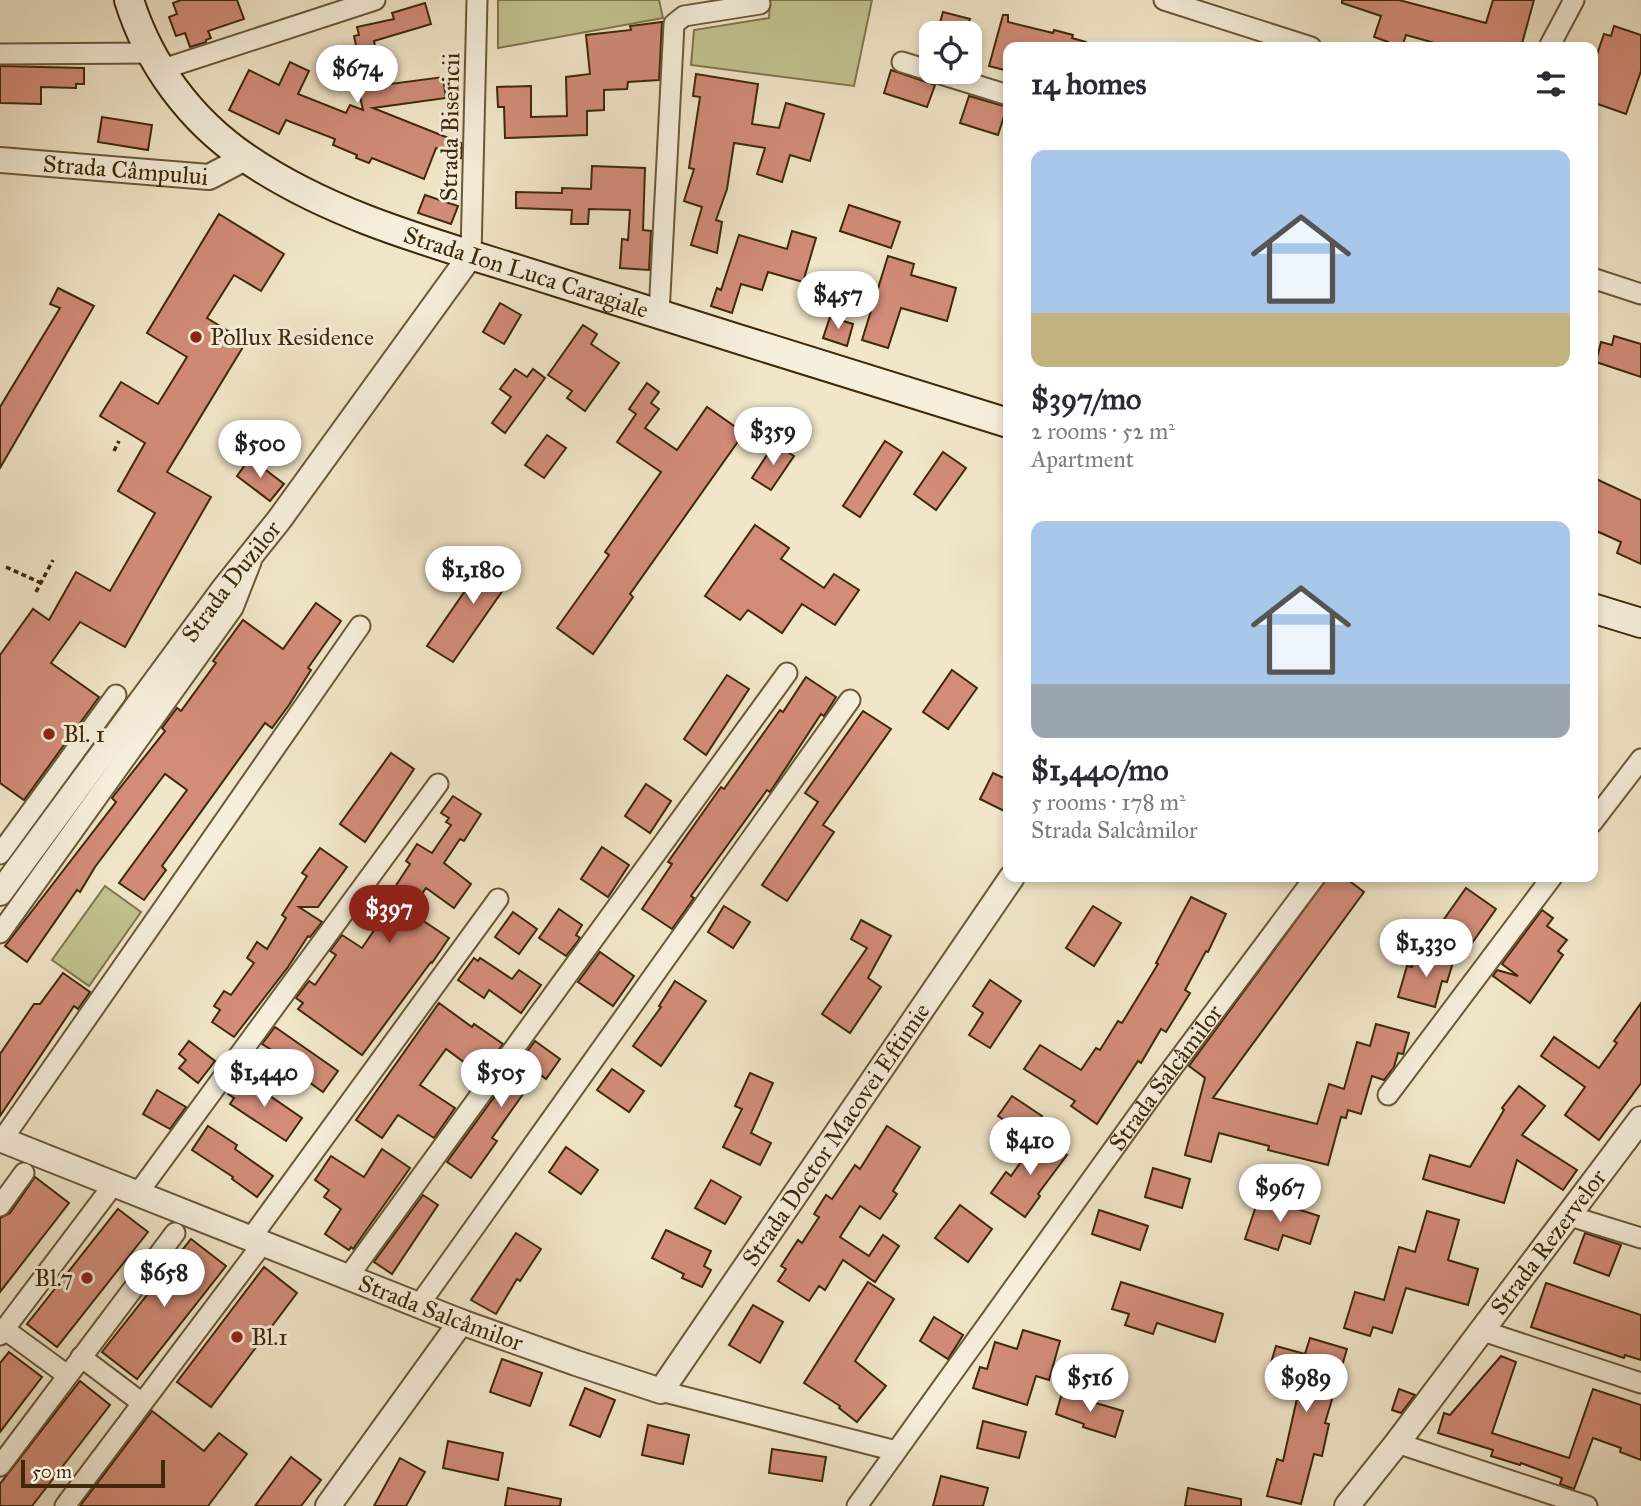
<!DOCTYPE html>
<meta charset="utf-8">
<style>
:root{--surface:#fff;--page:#f7f7f7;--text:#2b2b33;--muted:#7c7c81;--accent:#8f2418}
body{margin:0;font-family:"IM FELL Great Primer",serif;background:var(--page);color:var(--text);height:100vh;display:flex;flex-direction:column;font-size:26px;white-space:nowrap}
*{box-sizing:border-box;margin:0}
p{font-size:23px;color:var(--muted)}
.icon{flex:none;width:38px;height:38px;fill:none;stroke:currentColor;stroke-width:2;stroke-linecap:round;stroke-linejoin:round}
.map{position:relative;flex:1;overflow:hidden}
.side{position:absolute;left:1003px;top:42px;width:595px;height:840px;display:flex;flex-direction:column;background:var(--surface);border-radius:14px;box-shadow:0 4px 10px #0003}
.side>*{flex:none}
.buttons{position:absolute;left:919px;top:21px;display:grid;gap:14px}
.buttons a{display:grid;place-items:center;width:63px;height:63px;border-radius:14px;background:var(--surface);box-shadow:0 4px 10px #0003;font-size:35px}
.scale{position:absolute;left:21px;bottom:18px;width:144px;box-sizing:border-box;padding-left:7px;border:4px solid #3e2908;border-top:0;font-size:19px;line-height:24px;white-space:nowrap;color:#3e2908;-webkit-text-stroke:5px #f6efdc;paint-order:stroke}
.price{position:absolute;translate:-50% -60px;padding:0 16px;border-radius:24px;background:#fff;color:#222;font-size:23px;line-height:46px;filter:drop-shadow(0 2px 4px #0008)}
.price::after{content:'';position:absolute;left:50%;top:42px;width:21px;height:16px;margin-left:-10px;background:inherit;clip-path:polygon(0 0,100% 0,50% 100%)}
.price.selected{background:var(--accent);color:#fff}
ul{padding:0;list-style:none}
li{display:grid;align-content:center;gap:14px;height:371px;padding:0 28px}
li span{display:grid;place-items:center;height:217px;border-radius:14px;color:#555}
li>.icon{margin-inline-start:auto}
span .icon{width:126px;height:126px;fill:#fffc;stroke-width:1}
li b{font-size:30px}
h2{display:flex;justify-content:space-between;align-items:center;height:84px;padding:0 28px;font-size:30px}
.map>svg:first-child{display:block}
.green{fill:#c2c391;stroke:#80764c;stroke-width:2}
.building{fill:#d28c79;stroke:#3e2908;stroke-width:2}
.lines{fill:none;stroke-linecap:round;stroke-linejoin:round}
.minor-casing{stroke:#6b5838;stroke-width:23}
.tertiary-casing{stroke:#6b5838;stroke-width:28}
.secondary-casing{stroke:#3e2908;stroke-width:32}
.path{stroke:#3e2908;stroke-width:3.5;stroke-dasharray:5 3.5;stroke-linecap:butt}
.minor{stroke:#f6efdc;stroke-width:19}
.tertiary{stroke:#f6efdc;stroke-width:24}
.secondary{stroke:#f6efdc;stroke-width:28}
.poi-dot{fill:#8f2418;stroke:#f6efdc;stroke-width:2.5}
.labels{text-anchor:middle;stroke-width:6;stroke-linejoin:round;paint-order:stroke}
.street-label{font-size:24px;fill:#3e2908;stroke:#f6efdc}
.poi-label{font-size:24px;fill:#3e2908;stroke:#f6efdc;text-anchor:start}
</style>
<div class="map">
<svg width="1641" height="1506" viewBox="0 0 1641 1506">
<rect width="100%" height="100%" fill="#f1e6c9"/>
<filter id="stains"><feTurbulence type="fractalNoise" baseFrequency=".00286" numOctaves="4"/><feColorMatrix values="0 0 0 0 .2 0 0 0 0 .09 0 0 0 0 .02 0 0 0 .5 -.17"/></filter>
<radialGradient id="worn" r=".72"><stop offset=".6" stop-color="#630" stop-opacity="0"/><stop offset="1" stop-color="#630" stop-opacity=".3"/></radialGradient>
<g class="green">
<polygon points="498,0 659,0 663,18 498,48"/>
<polygon points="770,0 872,0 854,86 691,65 694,30 769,18"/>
<polygon points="105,886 141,912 89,986 52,960"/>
</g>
<g class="building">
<polygon points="181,0 237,0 244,19 208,31 211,38 206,40 206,42 190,47 185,33 176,36 169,17 177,14 173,3"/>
<polygon points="1342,0 1399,0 1486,23 1493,0 1534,0 1521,47 1449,47 1406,35 1402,47 1387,47 1388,42 1374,37 1381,16 1342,3"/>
<polygon points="425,3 431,24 374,41 383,85 443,77 446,98 373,108 461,143 461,158 436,148 424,179 372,158 369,163 356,158 357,155 333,145 335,139 286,120 279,134 229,110 249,70 279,85 290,62 309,71 298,94 346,113 350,105 363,110 350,51 357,50 354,36 359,35 357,27 394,19 392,13"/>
<polygon points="943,12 970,19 965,33 937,33"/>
<polygon points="1003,15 1008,15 1008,22 1053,33 1054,30 1073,35 1072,38 1086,42 1086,47 1008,47 1008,71 989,66"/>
<polygon points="662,22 659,80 628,82 627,89 604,90 604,110 587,111 587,135 505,138 504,107 498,107 497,87 531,86 531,117 567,116 566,77 590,74 586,35 631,30 630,26"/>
<polygon points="1614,26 1641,35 1641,71 1626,114 1592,102 1592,69 1604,34 1611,36"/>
<polygon points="0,66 84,68 84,84 76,84 76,88 41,87 41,104 0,103"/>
<polygon points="891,70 935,85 927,107 884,93"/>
<polygon points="696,74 758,84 752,124 779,128 786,103 824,114 810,161 790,155 782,182 757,174 765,148 734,143 727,189 716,220 722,222 717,253 691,245 702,207 684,201 694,169 689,168 700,97 693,96"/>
<polygon points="969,96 1007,107 998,135 960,123"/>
<polygon points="102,117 152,125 148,150 98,142"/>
<polygon points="592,166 645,168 643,230 651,231 649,270 620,268 622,239 628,240 630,210 589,209 588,224 571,224 572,210 516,208 516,192 562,193 562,188 591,189"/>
<polygon points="425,195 458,206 451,224 418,213"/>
<polygon points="849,205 900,222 891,248 840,231"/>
<polygon points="219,214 284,254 261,291 234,275 207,318 246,342 167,472 211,497 125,647 80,622 51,663 99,697 24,800 0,783 0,655 33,609 49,620 76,572 110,591 155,513 118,491 145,443 100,416 121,382 158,404 187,357 147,333"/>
<polygon points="792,231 816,238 803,282 768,272 762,290 741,284 732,313 711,306 717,288 721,290 739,235 787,249"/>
<polygon points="888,256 914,264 911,275 956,288 947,321 901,308 888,348 862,340"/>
<polygon points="58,288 94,306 0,468 0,407 60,308 50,304"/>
<polygon points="500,303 521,315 504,344 483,332"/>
<polygon points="830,317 853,324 847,346 823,338"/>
<polygon points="583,325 597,334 591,344 619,363 585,411 567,398 572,391 548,375"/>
<polygon points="1614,336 1641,344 1641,377 1596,362 1601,342 1612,345"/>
<polygon points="515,369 527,377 533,369 545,378 505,433 492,423 511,397 500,389"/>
<polygon points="647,383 659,392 651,403 659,409 645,428 677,450 707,407 744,433 630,594 633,597 593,654 557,628 609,555 605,552 661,472 617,442 636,414 629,409"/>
<polygon points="547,435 566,448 544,478 525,465"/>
<polygon points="885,441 902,452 860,517 843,506"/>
<polygon points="774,444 794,456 771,490 752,478"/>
<polygon points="943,452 966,468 936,510 914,494"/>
<polygon points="250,458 284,484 270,501 237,476"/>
<polygon points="1592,477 1641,500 1641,564 1617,553 1621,542 1592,529"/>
<polygon points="755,525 789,548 781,559 824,588 834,574 859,590 835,625 802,604 782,633 748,610 740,620 705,596"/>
<polygon points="494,549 519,567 453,662 427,646"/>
<polygon points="316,603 341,621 308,668 311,670 289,705 272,728 265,723 162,866 166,870 144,900 119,883 187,790 165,774 95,867 80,892 77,890 27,962 5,946 116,802 112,798 165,731 162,728 177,708 181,711 216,663 213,661 243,620 283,649"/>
<polygon points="952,670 977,688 948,729 923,712"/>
<polygon points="727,675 749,689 706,755 684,739"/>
<polygon points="806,677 836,697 824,716 821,714 770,792 767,790 691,896 694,898 672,929 642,909 672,864 668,862 721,787 724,789 780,710 783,712"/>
<polygon points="863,711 891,729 823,825 834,832 787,901 762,885 818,802 805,793"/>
<polygon points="391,753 414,769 365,842 340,824"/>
<polygon points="993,773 1008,780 1008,813 980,799"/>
<polygon points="646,784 671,801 650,833 625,816"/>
<polygon points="453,796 481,814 464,841 460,839 444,863 471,884 454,908 426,888 410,912 449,938 432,963 431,962 362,1055 298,1009 303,1003 296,998 309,981 315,985 336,955 330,951 342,935 362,948 379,923 368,917 375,907 369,907 381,887 391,893 410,864 406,861 417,844 432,853 451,825 446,822 449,818 441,813"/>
<polygon points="602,847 629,865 608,897 581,879"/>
<polygon points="320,848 347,867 318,907 299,907 322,922 310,937 308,936 288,967 234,1037 212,1022 220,1010 214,1006 224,991 231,995 254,963 247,958 257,942 267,949 286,918 282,915 307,876 302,873"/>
<polygon points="1328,877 1344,877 1364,892 1213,1098 1317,1124 1329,1084 1344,1089 1357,1042 1370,1046 1376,1024 1409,1033 1403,1054 1398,1053 1394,1067 1384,1080 1372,1076 1361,1114 1348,1110 1346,1118 1341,1117 1328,1165 1268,1150 1269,1146 1219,1133 1211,1162 1185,1155 1205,1078 1189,1066"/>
<polygon points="1466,888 1496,909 1472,943 1442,922"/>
<polygon points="1191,897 1226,914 1208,952 1206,951 1185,990 1190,993 1166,1032 1161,1029 1141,1063 1138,1061 1097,1124 1071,1106 1075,1101 1024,1069 1040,1045 1081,1070 1096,1048 1100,1050 1118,1021 1122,1023 1158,964 1156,963"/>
<polygon points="724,906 750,922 733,948 708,932"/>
<polygon points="1093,906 1121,923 1094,966 1066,948"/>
<polygon points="559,909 582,925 576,935 580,938 566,956 539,938"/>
<polygon points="1542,910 1553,918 1547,926 1567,940 1558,951 1563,955 1530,1003 1493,976 1497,970 1518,976 1502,964"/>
<polygon points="513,912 537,929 519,954 495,937"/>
<polygon points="861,920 891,936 868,978 881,987 850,1033 822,1014 867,948 851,939"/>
<polygon points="600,952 634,976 613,1006 578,982"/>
<polygon points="1415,953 1427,956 1427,953 1454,959 1447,982 1442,981 1435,1007 1398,997 1407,966 1412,967"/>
<polygon points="474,958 478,961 480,958 512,979 519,970 541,985 521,1013 489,990 484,998 458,980"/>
<polygon points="63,973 90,992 78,1009 74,1006 0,1116 0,1054 34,1004 40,1004"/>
<polygon points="990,980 1021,1001 990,1048 969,1035 983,1013 973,1006"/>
<polygon points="675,981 706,1001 661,1066 633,1046 661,1007 659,1006"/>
<polygon points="439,1003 472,1027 474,1024 503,1044 480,1074 446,1049 420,1085 455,1108 434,1138 398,1115 382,1138 356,1120"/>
<polygon points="1641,1003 1641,1083 1599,1140 1565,1115 1585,1087 1541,1056 1554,1037 1599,1068 1617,1043 1614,1041"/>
<polygon points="275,1027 338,1071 323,1092 289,1068 286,1072 264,1057 270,1049 262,1044"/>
<polygon points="189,1041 215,1061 198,1083 179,1068 186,1060 179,1054"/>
<polygon points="535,1041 560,1059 546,1079 538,1073 492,1138 497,1141 471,1178 447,1162"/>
<polygon points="612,1069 644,1091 629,1112 597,1090"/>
<polygon points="750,1073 773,1083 751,1133 771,1143 760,1165 723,1147 742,1109 735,1106"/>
<polygon points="241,1076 302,1118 286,1141 230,1104 234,1098 228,1094"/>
<polygon points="1519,1086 1545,1106 1522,1135 1577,1170 1563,1190 1517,1160 1504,1203 1423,1179 1430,1155 1470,1167 1504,1110 1502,1108"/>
<polygon points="157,1090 186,1107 170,1129 143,1114"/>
<polygon points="1012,1096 1042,1116 1028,1137 998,1116"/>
<polygon points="208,1126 237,1145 235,1149 273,1176 257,1197 232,1179 233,1177 192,1150"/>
<polygon points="887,1126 920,1147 893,1191 897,1194 880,1219 860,1206 840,1237 869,1256 883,1235 899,1246 875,1282 843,1260 825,1290 819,1286 809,1301 778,1281 786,1269 781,1266 798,1240 802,1243 819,1217 814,1214 826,1195 832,1199 855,1165 860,1169"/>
<polygon points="1040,1135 1067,1155 1038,1194 1040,1196 1025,1217 991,1193 1006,1172 1011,1176"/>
<polygon points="566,1147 598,1170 581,1194 549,1172"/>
<polygon points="382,1149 410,1168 353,1249 351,1247 349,1250 325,1234 341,1209 324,1197 329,1190 315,1180 331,1156 364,1177"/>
<polygon points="1153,1168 1190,1179 1182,1208 1145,1197"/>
<polygon points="35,1177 69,1203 0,1292 0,1218 10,1213"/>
<polygon points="711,1180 741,1197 725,1224 695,1208"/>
<polygon points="423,1195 438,1205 392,1274 374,1262"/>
<polygon points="1259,1197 1319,1216 1310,1244 1283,1235 1278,1250 1245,1239"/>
<polygon points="960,1205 992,1229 968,1262 935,1238"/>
<polygon points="118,1209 148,1232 57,1347 27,1324"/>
<polygon points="1099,1210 1148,1226 1140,1250 1092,1234"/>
<polygon points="1427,1211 1459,1220 1448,1260 1478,1269 1468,1305 1406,1288 1392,1333 1373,1327 1370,1336 1344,1328 1355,1292 1384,1300 1399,1247 1415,1252"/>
<polygon points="666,1230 711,1251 704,1266 711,1270 702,1287 682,1278 684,1274 652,1258"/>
<polygon points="516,1233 541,1249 520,1281 517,1279 496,1314 471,1300"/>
<polygon points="1585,1233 1621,1245 1609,1276 1574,1263"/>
<polygon points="191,1239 226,1266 137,1379 102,1352"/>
<polygon points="264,1267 297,1293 211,1407 177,1382"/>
<polygon points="868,1282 894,1299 855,1361 886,1386 857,1422 839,1408 840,1406 804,1383"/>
<polygon points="1121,1282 1223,1314 1215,1342 1157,1323 1153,1334 1125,1325 1129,1314 1112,1309"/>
<polygon points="1546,1283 1641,1315 1641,1360 1625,1355 1624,1358 1531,1327"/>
<polygon points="753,1305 783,1322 760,1363 729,1345"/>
<polygon points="934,1317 963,1335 948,1359 920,1341"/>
<polygon points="1023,1330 1060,1341 1049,1380 1036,1376 1027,1405 973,1388 980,1367 987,1369 995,1342 1017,1349"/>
<polygon points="1310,1338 1347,1349 1325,1423 1329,1424 1322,1456 1314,1454 1301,1504 1267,1496 1277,1459 1283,1461 1298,1394 1293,1392 1299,1374 1270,1366 1276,1346 1305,1354"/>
<polygon points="9,1352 42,1377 0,1432 0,1363"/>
<polygon points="1501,1356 1516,1362 1492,1433 1569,1458 1593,1389 1641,1405 1641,1460 1620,1452 1621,1448 1593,1438 1574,1489 1560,1484 1562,1478 1521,1463 1520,1465 1491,1456 1493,1450 1438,1433 1444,1413 1450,1415"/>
<polygon points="502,1359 542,1373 530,1406 490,1392"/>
<polygon points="80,1381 110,1405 32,1506 0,1506 0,1484"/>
<polygon points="585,1388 615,1400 600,1437 570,1425"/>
<polygon points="1399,1389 1415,1395 1401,1413 1392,1410"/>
<polygon points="1062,1393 1123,1411 1115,1437 1083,1427 1084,1424 1056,1414"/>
<polygon points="152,1411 204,1451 219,1433 247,1454 208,1506 80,1506"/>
<polygon points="983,1421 1026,1432 1019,1458 977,1448"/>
<polygon points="648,1425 689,1435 683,1464 642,1455"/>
<polygon points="448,1441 503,1453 498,1480 443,1468"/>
<polygon points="772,1449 826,1457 822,1481 769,1473"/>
<polygon points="291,1457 321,1480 301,1506 255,1506"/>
<polygon points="400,1458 425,1472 406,1506 374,1506"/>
<polygon points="941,1476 988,1488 983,1506 933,1506"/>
<polygon points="508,1488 561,1499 560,1506 505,1506"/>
<polygon points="1188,1488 1241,1499 1241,1506 1185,1506"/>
</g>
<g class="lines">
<defs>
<g id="minor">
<polyline points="1164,0 1311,47"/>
<polyline points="1549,47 1574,0"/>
<polyline points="0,54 151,53"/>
<polyline points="902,62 931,71"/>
<polyline points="160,70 375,0"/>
<polyline points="934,72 1008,95"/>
<polyline points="471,255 477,0"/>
<polyline points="1592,278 1641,294"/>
<polyline points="659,314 674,24 684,16 760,4"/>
<polyline points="1592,823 1641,759"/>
<polyline points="0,854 116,695"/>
<polyline points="0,933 233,608 251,562"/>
<polyline points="1388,1095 1552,877"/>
<polyline points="2,1140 360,626"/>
<polyline points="138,1193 438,784"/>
<polyline points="0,1206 24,1173"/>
<polyline points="1570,1216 1641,1238"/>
<polyline points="251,1238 498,899"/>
<polyline points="348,1277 787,673"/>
<polyline points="419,1305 850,700"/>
<polyline points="4,1329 67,1375"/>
<polyline points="1483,1331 1641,1383"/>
<polyline points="0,1335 114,1184"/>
<polyline points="81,1357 142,1403"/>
<polyline points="661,1391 896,1451"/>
<polyline points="1397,1443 1587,1506"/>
<polyline points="0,1466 175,1233"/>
<polyline points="65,1506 263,1243"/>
<path id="s1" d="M857,1506L1158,1087L1315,877"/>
</g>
<g id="tertiary">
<path id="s2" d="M0,160L209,177L245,158"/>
<path id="s3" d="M0,893L223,590L279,520L471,255"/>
<path id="s4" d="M0,1139L461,1322L576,1363L661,1391L1012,877"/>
<polyline points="328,1506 461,1322"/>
<path id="s5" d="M1347,1506L1397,1443L1641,1119"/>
</g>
<g id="secondary">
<path id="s6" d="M129,0C149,64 190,120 246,158C338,221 449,247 554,281C705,329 857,376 1008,423"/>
<polyline points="1592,608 1641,623"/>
</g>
</defs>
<use href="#minor" class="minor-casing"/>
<use href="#tertiary" class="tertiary-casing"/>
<use href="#secondary" class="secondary-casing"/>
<g class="path">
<polyline points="114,451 119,441"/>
<polyline points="6,567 41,583"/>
<polyline points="36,592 53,560"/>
</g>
<use href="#minor" class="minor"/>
<use href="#tertiary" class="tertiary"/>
<use href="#secondary" class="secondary"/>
</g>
<g class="poi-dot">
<circle cx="196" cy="337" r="7"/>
<circle cx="49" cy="734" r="7"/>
<circle cx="87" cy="1278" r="7"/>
<circle cx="237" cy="1337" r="7"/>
</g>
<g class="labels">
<g class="street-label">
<text transform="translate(450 127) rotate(-89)" y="8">Strada Bisericii</text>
<text dy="8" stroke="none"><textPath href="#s2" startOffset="126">Strada Câmpului</textPath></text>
<text dy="8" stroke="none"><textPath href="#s6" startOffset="504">Strada Ion Luca Caragiale</textPath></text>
<text dy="8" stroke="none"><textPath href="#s3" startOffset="388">Strada Duzilor</textPath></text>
<text dy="8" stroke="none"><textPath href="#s1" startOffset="528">Strada Salcâmilor</textPath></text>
<text dy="8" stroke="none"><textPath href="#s4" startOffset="1018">Strada Doctor Macovei Eftimie</textPath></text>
<text dy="8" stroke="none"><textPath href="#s5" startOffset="332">Strada Rezervelor</textPath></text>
<text dy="8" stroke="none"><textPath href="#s4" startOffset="474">Strada Salcâmilor</textPath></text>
</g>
<g class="poi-label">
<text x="210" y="345">Pollux Residence</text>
<text x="63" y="742">Bl. 1</text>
<text x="73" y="1286" text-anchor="end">Bl.7</text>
<text x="251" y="1345">Bl.1</text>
</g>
</g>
<rect width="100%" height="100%" filter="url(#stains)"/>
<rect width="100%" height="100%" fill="url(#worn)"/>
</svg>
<div class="buttons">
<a><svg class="icon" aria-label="locate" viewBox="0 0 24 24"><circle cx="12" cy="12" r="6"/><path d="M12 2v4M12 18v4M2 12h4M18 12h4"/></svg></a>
</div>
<div class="scale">50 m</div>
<b class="price" style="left:357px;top:105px">$674</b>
<b class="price" style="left:838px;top:331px">$457</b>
<b class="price" style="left:773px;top:467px">$359</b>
<b class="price" style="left:260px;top:480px">$500</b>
<b class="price" style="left:473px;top:606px">$1,180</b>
<b class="price selected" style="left:389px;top:945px">$397</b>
<b class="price" style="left:1426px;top:979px">$1,330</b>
<b class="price" style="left:264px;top:1109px">$1,440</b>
<b class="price" style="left:501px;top:1109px">$505</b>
<b class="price" style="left:1030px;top:1177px">$410</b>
<b class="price" style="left:1280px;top:1224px">$967</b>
<b class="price" style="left:164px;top:1309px">$658</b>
<b class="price" style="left:1090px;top:1414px">$516</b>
<b class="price" style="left:1306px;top:1414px">$989</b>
<section class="side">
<h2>14 homes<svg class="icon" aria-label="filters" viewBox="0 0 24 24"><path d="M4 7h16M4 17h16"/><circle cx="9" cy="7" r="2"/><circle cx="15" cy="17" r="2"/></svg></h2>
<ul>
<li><span style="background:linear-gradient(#a9c7e8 75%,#c2b280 0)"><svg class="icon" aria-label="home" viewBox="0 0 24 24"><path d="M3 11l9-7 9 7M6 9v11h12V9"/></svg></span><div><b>$397/mo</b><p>2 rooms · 52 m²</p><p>Apartment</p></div></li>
<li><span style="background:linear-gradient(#a9c7e8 75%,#9aa5b1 0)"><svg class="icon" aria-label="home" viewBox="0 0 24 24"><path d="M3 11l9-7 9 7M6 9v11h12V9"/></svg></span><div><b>$1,440/mo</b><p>5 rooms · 178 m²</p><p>Strada Salcâmilor</p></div></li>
</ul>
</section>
</div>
